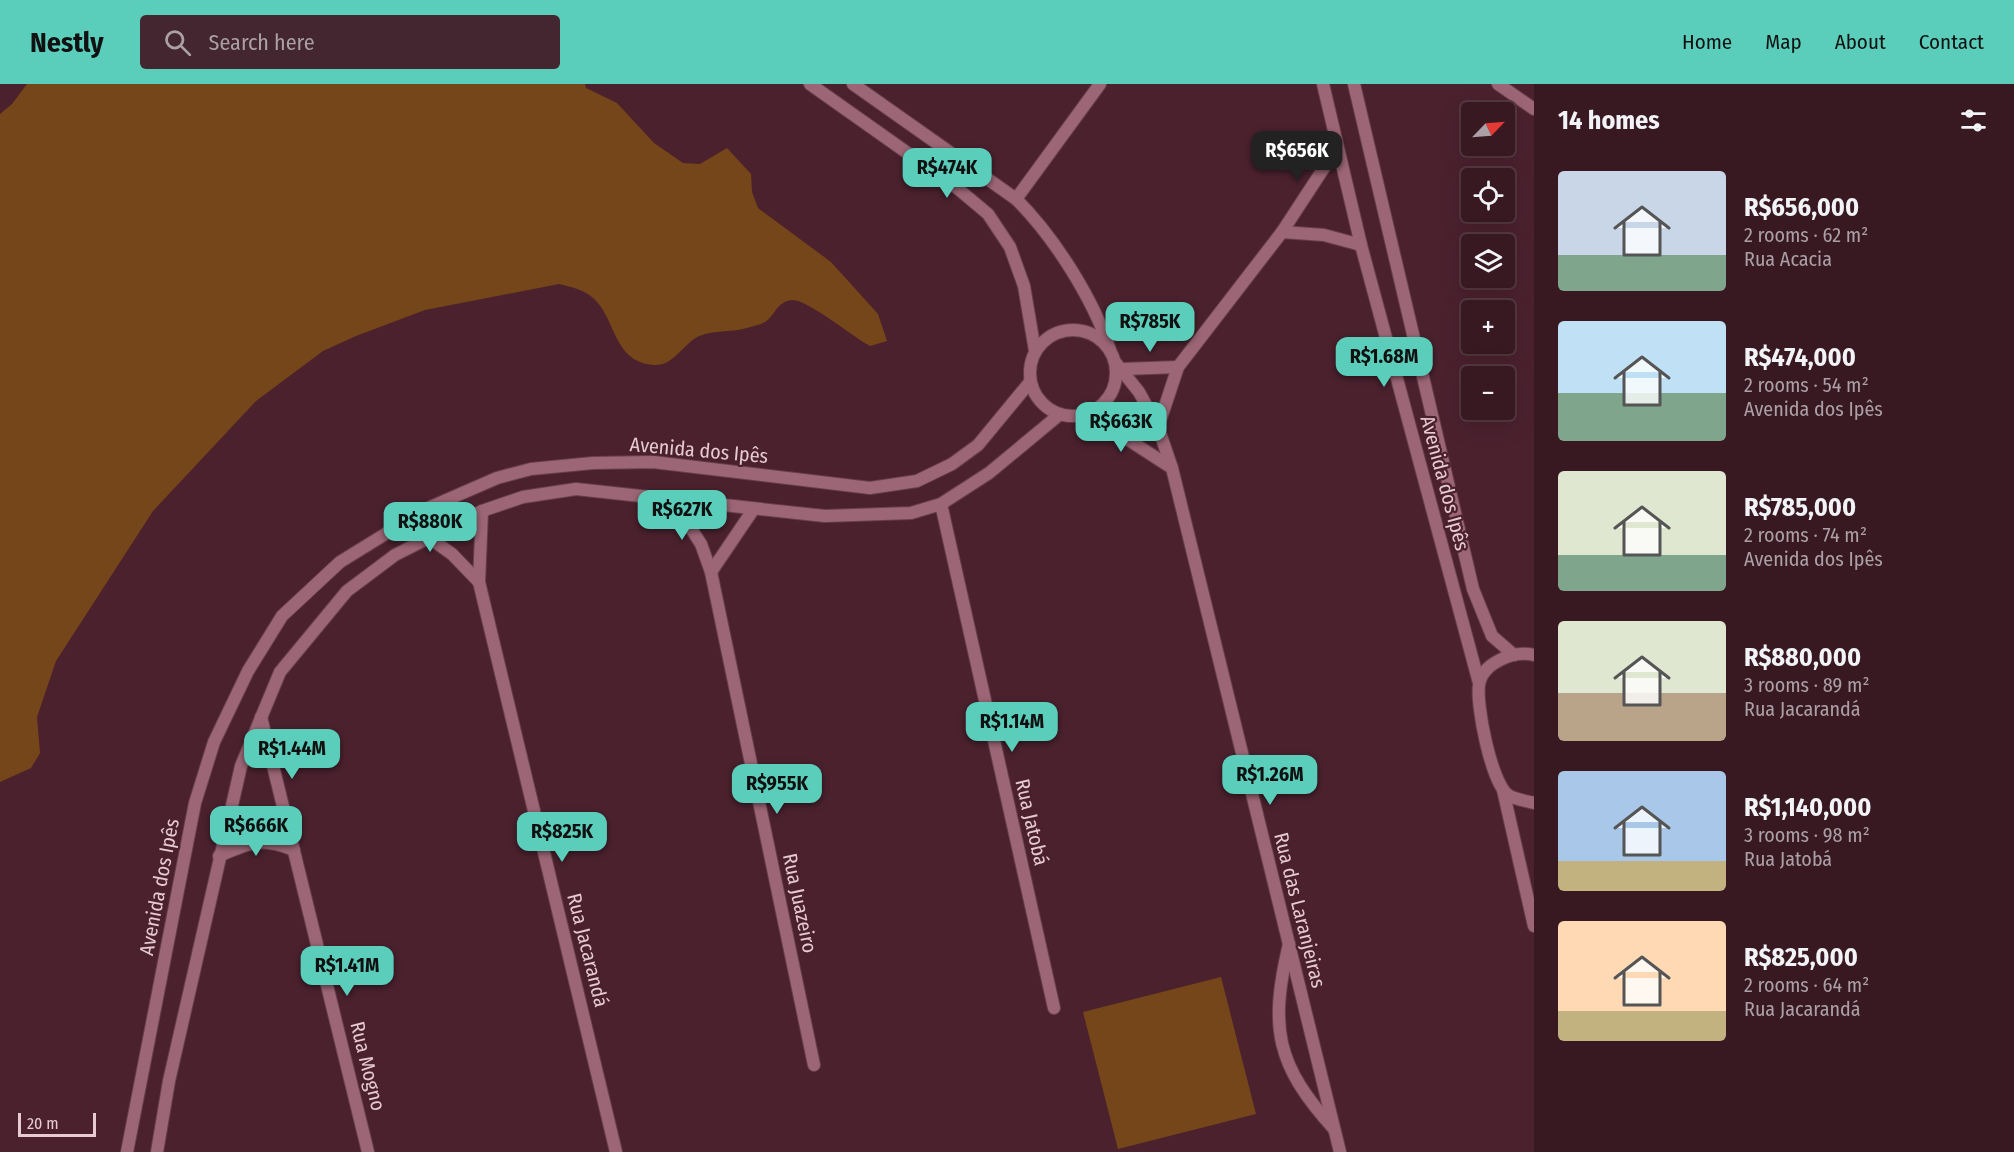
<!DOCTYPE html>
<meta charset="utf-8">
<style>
:root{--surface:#381922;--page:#43262f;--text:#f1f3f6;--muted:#aba0a5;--line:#523840;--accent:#5bcebb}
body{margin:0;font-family:"Fira Sans Condensed",sans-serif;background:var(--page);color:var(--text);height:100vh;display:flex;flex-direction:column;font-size:22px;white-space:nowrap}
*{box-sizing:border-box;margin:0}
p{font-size:20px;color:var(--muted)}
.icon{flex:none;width:33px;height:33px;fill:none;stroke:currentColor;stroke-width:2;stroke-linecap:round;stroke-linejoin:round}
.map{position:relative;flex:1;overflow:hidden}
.sheet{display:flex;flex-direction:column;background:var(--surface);width:480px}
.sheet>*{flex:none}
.needle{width:39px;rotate:65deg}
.controls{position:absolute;left:1461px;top:18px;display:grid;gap:12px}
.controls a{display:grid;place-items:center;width:54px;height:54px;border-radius:6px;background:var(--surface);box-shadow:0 6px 24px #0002,0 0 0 2px var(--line);font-size:30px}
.scale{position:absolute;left:18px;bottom:15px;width:78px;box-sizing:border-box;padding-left:6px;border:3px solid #e7cbd2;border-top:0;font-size:16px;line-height:21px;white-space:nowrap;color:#e7cbd2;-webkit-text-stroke:4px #4b212e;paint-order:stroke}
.price{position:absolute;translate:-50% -51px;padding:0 14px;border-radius:12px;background:var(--accent);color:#111;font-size:20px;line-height:39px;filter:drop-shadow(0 2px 3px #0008)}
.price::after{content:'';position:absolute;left:50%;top:36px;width:18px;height:14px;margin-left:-9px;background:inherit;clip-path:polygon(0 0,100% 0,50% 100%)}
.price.on{background:#222;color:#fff}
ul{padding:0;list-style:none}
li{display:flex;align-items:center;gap:18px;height:150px;padding:0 24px}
li span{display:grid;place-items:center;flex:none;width:168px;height:120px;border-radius:6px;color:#555}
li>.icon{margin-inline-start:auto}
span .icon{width:72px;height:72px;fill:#fffc;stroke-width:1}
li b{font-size:26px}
h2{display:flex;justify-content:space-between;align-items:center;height:72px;padding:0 24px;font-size:26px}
header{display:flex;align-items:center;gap:36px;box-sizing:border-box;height:84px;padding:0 30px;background:var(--accent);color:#111}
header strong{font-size:28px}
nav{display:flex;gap:33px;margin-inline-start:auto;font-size:21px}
.search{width:420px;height:54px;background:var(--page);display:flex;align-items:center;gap:15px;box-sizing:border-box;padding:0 21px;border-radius:6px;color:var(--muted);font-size:22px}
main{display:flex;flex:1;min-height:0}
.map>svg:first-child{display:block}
.green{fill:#754619}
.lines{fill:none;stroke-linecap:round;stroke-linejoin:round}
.service-casing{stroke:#67404c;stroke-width:14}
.minor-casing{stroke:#67404c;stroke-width:14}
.service{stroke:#9d6676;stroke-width:12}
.minor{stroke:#9d6676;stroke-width:12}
.labels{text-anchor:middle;stroke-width:4.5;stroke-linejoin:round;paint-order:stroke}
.street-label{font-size:20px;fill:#e7cbd2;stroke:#4b212e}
</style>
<header>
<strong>Nestly</strong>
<div class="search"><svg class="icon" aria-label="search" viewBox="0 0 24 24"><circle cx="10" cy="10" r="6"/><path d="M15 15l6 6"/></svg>Search here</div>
<nav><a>Home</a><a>Map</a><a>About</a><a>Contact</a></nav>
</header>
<main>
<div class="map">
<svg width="1534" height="1068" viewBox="0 0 1534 1068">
<rect width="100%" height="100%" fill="#4b212e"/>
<g class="green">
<path d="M27,0H585L586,4L617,19L654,59L683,79L700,80L727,64L751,90L752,108L758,124L831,178L878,230L887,257L870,262C853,253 807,215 792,216C776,218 775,232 765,238C760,241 753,242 747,244C731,249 709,245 694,255C681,264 672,282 654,281C612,278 617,234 592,213C582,205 571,203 559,200L425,226L356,252L323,267L256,317L153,427L56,577L37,633L40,669L31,684L0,698V30L12,20Z"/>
<polygon points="1221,893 1256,1030 1118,1065 1083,928"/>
</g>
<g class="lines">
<defs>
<path id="service" d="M1289,860C1269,944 1276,981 1334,1045"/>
<g id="minor">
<polyline points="810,0 957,104 988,130 1010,163 1024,202 1035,267"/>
<path d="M853,0L1016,115C1054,153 1093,214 1110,266"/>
<polyline points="1323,0 1361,161 1479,599"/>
<polyline points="1354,0 1473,505 1492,552 1514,571"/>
<polyline points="1498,0 1534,25"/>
<polyline points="1337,64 1282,148 1178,283 1158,343 1172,384 1340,1068"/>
<polyline points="1016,115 1100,0"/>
<polyline points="1282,148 1324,151 1361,161"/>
<circle cx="1073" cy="289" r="43"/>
<polyline points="1115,278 1139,308 1158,343"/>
<polyline points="1123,285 1178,283"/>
<polyline points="1081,333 1104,340 1172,384"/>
<polyline points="672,415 701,460 711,488 814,981"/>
<polyline points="941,420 1054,924"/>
<polyline points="482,427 479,498 616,1068"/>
<polyline points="428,453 452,470 479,498"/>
<polyline points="711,488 753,426"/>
<path d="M1534,571C1514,566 1482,579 1479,601C1476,621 1491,698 1508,711C1514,715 1526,717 1534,719"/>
<polyline points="261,633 368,1068"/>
<polyline points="1503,706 1534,842"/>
<path d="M219,772C250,758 262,753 294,766"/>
<polyline points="127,1068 195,719 214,658 248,587 282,532 340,478 426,425 497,394 531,385 593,379 653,378 870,404 917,397 952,380 978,361 1030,298"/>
<polyline points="157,1068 169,997 241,682 280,588 347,507 395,471 482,427 523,413 576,405 825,432 911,429 941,420 989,389 1059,331"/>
</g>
</defs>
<use href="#service" class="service-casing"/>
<use href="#minor" class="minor-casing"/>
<use href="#service" class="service"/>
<use href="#minor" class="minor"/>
</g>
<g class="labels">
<g class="street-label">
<text transform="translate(699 366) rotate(5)" y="7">Avenida dos Ipês</text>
<text transform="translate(1445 399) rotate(75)" y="7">Avenida dos Ipês</text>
<text transform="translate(1032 738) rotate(77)" y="7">Rua Jatobá</text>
<text transform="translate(159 803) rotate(-79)" y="7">Avenida dos Ipês</text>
<text transform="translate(800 819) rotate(78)" y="7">Rua Juazeiro</text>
<text transform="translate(1300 826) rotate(76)" y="7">Rua das Laranjeiras</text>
<text transform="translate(588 866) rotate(76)" y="7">Rua Jacarandá</text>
<text transform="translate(368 982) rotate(76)" y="7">Rua Mogno</text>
</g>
</g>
</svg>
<div class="controls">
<a><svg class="needle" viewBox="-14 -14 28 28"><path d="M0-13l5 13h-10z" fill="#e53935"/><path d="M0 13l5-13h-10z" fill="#aba0a5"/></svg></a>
<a><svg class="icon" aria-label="locate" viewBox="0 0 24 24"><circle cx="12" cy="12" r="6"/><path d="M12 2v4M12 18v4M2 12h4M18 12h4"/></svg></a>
<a><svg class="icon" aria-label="layers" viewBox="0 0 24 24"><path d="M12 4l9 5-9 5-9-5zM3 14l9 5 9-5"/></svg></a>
<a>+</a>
<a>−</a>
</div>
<div class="scale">20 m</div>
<b class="price on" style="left:1297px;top:98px">R$656K</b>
<b class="price" style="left:947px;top:115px">R$474K</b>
<b class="price" style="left:1150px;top:269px">R$785K</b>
<b class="price" style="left:1384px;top:304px">R$1.68M</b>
<b class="price" style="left:1121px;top:369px">R$663K</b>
<b class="price" style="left:682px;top:457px">R$627K</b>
<b class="price" style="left:430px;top:469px">R$880K</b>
<b class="price" style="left:1012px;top:669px">R$1.14M</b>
<b class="price" style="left:292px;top:696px">R$1.44M</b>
<b class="price" style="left:1270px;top:722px">R$1.26M</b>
<b class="price" style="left:777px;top:731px">R$955K</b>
<b class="price" style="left:256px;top:773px">R$666K</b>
<b class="price" style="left:562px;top:779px">R$825K</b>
<b class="price" style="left:347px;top:913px">R$1.41M</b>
</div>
<section class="sheet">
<h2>14 homes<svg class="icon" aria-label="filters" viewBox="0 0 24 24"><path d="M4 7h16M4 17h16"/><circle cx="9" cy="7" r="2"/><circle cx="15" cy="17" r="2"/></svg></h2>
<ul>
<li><span style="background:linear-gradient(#c9d6e8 70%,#7fa58c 0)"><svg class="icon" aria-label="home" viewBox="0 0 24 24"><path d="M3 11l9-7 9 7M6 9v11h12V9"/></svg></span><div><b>R$656,000</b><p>2 rooms · 62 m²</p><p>Rua Acacia</p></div></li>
<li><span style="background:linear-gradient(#bfe0f5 60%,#7fa58c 0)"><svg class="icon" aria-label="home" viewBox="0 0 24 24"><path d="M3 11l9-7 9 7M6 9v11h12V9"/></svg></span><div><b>R$474,000</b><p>2 rooms · 54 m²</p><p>Avenida dos Ipês</p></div></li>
<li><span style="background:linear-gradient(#dfe7d0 70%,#7fa58c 0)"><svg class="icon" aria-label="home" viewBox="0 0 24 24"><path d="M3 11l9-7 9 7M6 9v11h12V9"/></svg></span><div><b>R$785,000</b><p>2 rooms · 74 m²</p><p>Avenida dos Ipês</p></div></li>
<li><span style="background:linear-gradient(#dfe7d0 60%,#b9a48a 0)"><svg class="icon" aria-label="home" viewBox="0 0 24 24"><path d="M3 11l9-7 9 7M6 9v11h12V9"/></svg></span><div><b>R$880,000</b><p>3 rooms · 89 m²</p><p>Rua Jacarandá</p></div></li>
<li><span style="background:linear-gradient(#a9c7e8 75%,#c2b280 0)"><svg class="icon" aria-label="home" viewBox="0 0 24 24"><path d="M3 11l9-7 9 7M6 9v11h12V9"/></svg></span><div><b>R$1,140,000</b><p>3 rooms · 98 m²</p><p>Rua Jatobá</p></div></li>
<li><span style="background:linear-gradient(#ffd9b3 75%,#c2b280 0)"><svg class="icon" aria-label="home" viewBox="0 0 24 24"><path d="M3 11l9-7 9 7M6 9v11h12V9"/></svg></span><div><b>R$825,000</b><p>2 rooms · 64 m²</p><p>Rua Jacarandá</p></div></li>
</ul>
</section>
</main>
